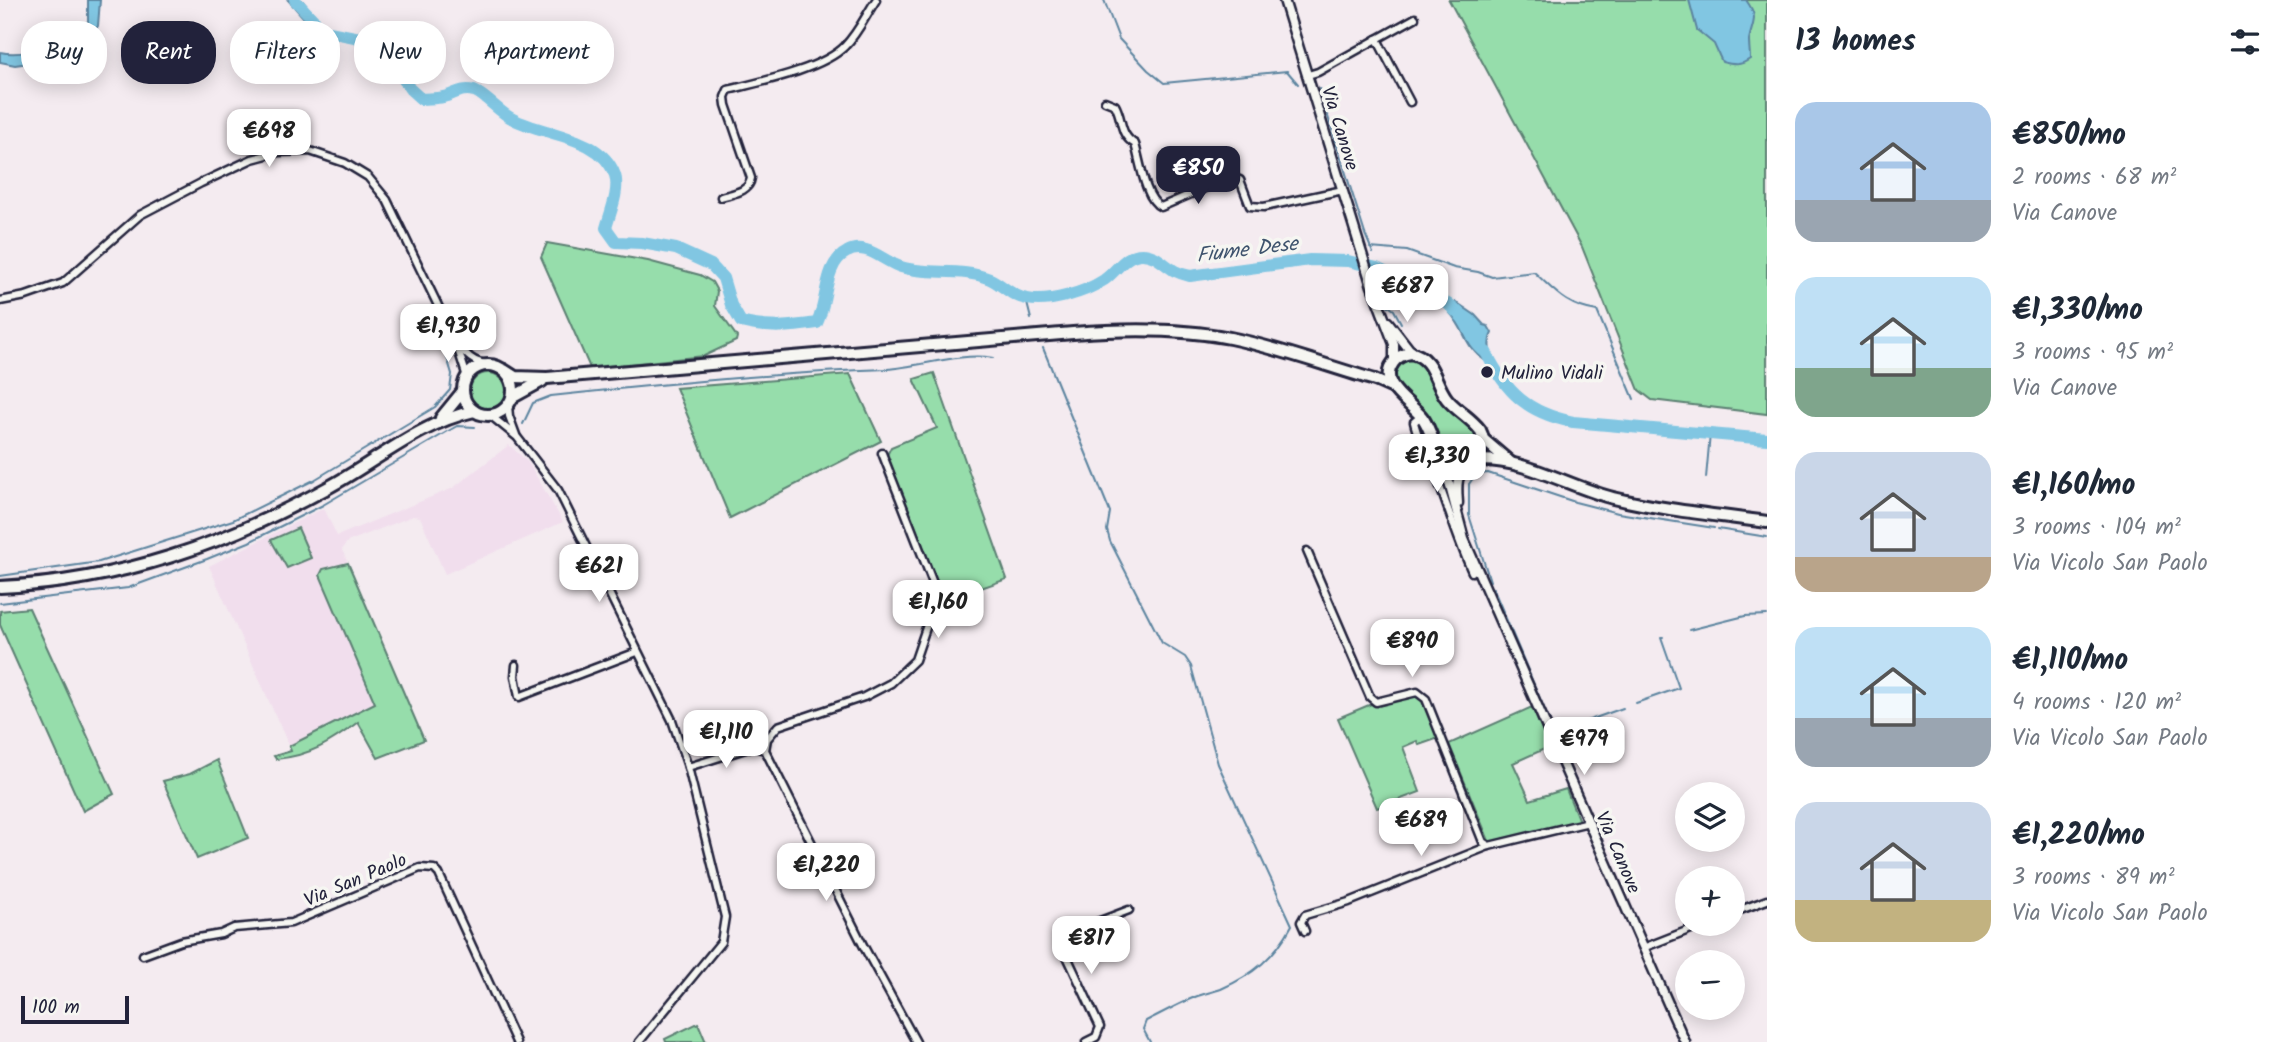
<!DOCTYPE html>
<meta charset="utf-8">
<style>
:root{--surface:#fff;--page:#f2f2f3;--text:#1f2937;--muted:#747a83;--accent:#22223b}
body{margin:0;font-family:Kalam,sans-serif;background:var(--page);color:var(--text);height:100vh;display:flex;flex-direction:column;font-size:26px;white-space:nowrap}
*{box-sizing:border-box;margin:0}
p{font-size:23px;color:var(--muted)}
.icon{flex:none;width:38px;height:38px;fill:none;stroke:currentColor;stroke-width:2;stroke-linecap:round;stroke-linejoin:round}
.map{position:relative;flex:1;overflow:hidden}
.sheet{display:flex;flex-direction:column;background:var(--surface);width:525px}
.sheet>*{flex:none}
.top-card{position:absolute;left:21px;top:21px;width:665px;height:63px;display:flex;gap:14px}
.tools{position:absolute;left:1675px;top:782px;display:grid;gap:14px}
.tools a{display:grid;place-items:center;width:70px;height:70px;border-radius:50%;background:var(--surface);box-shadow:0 4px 18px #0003;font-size:35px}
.scale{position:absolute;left:21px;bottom:18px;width:108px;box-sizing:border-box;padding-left:7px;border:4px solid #22223b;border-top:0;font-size:19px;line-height:24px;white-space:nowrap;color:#22223b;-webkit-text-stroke:5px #f6f6f2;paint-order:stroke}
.price{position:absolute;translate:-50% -60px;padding:0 16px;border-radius:14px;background:#fff;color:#222;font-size:23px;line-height:46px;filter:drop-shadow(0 2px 4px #0008)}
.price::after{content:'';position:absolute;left:50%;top:42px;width:21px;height:16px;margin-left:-10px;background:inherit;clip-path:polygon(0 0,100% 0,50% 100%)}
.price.active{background:var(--accent);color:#fff}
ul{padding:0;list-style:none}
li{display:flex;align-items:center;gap:21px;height:175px;padding:0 28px}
li span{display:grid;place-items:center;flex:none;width:196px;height:140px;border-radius:21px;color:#555}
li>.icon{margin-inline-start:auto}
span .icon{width:84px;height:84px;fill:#fffc;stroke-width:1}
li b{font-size:30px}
h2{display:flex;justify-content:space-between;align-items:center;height:84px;padding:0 28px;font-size:30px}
.chip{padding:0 24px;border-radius:28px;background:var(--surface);box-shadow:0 4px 18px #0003;font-size:24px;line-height:63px}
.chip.active{background:var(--accent);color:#fff}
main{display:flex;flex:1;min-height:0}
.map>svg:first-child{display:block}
.built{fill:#f1deed}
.green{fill:#96ddab;stroke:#5c8073;stroke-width:2}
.water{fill:#81c6e2;stroke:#5b849f;stroke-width:2}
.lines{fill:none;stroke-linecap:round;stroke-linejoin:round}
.stream{stroke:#5b849f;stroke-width:2}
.river{stroke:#81c6e2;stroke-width:12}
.minor-casing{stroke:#22223b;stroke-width:11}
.tertiary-casing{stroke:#22223b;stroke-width:13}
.primary-casing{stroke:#22223b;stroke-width:16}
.minor{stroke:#f6f6f2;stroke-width:6}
.tertiary{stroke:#f6f6f2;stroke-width:8}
.primary{stroke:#f6f6f2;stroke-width:10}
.poi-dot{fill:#22223b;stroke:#f6f6f2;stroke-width:2.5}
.labels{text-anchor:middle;stroke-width:7;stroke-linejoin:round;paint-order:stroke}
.street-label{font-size:19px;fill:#22223b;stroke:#f6f6f2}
.poi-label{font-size:19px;fill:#22223b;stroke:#f6f6f2;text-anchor:start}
.water-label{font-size:21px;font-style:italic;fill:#3e536d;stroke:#f6f6f2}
</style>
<main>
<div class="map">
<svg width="1767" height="1042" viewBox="0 0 1767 1042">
<rect width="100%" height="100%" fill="#f4ebf0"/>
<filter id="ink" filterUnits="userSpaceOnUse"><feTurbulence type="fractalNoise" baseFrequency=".0143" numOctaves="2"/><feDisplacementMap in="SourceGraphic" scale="14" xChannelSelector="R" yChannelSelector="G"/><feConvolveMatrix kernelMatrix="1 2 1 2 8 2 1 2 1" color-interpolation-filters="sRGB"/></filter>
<g filter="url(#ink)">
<polygon class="built" points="509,445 528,462 563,522 445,574 420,517 413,516 347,542 342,550 348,563 323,569 320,575 375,703 289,746 209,566 324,508 337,536 453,488"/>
<g class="green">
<polygon points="1449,0 1767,0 1767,414 1652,400 1639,390 1582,247"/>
<polygon points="547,243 648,261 700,275 712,282 717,291 715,306 737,337 736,341 704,356 590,368 541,257"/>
<path d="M1408,358C1415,359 1418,360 1422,365C1433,376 1435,395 1447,408C1459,420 1477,426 1477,444L1471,456L1459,460L1446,454L1429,417L1412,398L1398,387L1394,371L1402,361Z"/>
<circle cx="488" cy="391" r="18"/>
<polygon points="934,373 1007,579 944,601 887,455 891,447 937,428 914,379"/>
<polygon points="850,374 881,441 730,518 676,388"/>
<polygon points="298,528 311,558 287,568 271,540"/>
<path d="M348,563L424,740L378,758L358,722C332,742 310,756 276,759L274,756L291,751L289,746L375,703L320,575L323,569Z"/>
<polygon points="29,608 114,794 83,811 0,625 0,611"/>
<polygon points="1422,694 1442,737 1419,745 1417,741 1403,747 1420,792 1377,808 1338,718 1376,702"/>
<polygon points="1532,707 1549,747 1513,763 1530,800 1566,789 1579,821 1491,842 1489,841 1449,744"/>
<polygon points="217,760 248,838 197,859 163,781 190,774"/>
<polygon points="698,1023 706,1042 666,1042 665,1039"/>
</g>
<g class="water">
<path d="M88,0H100L98,26L89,38L36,62L15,65L0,62V52C29,58 60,42 84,26L88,22Z"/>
<polygon points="288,0 302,0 322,24 317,33"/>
<path d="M1689,0H1746C1760,19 1752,22 1749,40C1749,46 1750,53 1750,59C1740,66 1734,65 1722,62L1714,44L1697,30Z"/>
<path d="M1456,302L1475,315L1484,325L1488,326L1492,333C1487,342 1490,357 1495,366L1491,368C1487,360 1481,359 1475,352C1464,341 1463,326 1449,312Z"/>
</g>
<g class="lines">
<g class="stream">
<polyline points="1104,0 1119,39 1148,70 1164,83 1287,71 1298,84"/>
<polyline points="1319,88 1365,234 1373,253"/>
<path d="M1370,248L1407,251L1454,268L1478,272L1492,277L1534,272C1556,292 1566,306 1597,311L1634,399"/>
<polyline points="1386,295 1386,304 1394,310 1401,323"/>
<polyline points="1026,299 1031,319"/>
<path d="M1043,348L1110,512L1107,530L1110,541L1162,643L1185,657L1191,666L1218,764L1292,925C1275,957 1253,975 1221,989C1212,992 1203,994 1195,997C1178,1004 1162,1013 1146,1021L1143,1029L1150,1042"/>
<path d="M523,424L533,403L551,396C663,384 775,373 887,369C920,367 961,352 993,358"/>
<polyline points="1706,478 1710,434"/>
<polyline points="1718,529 1767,537"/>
<polyline points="0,576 99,562 233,520 314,480 435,407 450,390 452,374 439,331 441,326"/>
<path d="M1490,581L1469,515V484C1473,476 1481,473 1488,473L1575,502L1618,513L1714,528"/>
<polyline points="1493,588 1550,722"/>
<polyline points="0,603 128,588 207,559 249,542 323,505 450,430 457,426 475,427"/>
<polyline points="1689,630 1745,616 1767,615"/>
<polyline points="1636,703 1679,688 1661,637 1663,637"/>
<polyline points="1554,730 1556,732 1623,708"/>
</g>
<g class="river">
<path d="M295,0L324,31L365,39L386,53L410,89L421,99C428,98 436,99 443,97C454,95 462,87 474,91C483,93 501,114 513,119C545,136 600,135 615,175C620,190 610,213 606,228L616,242L642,243L676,249L711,265L723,278L731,305L741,322C767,329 791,327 817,323C828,303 823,264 847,252C866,241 884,262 901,267C930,276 961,267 990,279C1003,285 1012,297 1027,299C1050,303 1084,293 1104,280C1117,271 1125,254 1142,254C1156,254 1164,265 1175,271C1179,273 1185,275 1190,276L1310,260L1348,261L1377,268L1448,304L1462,317"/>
<path d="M1486,352C1506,393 1528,413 1573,422L1767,439"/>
</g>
<defs>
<g id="minor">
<polyline points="1377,39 1410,102"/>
<polyline points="1308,75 1318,72 1415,18"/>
<path d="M1105,101L1115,105C1123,119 1119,135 1135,144C1140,161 1145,200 1161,207L1230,177L1240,180L1250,206L1264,207L1343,190"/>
<path d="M721,197C734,193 749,192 751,178L726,105L725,97L728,90C760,82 823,69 845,46C858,33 866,15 876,0"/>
<polyline points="0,301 26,296 63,283 140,215 201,183 252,159 278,152 310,151 345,163 368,177 387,200 456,343 467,377"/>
<path d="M457,344C466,354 472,362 486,364"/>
<polyline points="508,406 509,416 516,435"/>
<polyline points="490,415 517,437 558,490 672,720 688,767 721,901 725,917 721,942 639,1042"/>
<path d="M1421,416L1414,422C1419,444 1431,463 1439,484C1450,514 1459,543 1472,572"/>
<polyline points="882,453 940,601 929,619 915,660 891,683 864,697 778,726 767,739 765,750 864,947 916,1042"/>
<polyline points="1307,551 1370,697 1376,702 1417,692 1426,699 1483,842 1489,846"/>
<polyline points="516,665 515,676 519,697 637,652"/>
<polyline points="688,767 752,747 765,750"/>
<polyline points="1732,913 1767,900"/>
<polyline points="1305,931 1301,922 1305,915 1349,902 1489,846 1589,822"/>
<polyline points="1643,948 1704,924"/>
<polyline points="143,955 181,941 221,934 234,928 291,923 420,868 434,869 439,874 516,1042"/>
<polyline points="1086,1042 1096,1037 1100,1027 1065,952 1063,942 1074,931 1129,910"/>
</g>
<g id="tertiary">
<polyline points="1284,0 1372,286 1394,344 1394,362"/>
<polyline points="1388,322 1409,349 1416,354"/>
<polyline points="1443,460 1464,539 1685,1042"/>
<path d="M1458,503C1457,488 1455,475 1468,464"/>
</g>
<g id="primary">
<path d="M1411,353C1434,357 1434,383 1447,399C1457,411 1471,418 1480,430C1486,442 1482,452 1473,461L1461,465L1443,460C1434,448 1432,433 1424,420C1414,404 1376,386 1393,363C1397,357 1403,354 1411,353Z"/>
<circle cx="488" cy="390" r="25"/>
<path d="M504,370L515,377L547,378L1073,333C1125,329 1178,328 1230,338C1279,348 1327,366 1375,380L1393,388"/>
<polyline points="513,397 542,381"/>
<polyline points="441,418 463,391"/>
<polyline points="1484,440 1511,463"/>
<path d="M1473,461C1519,455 1569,487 1613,498C1663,510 1716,515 1767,522"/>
<path d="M0,587C121,581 224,545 329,487C377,461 420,423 474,411"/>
</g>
</defs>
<use href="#minor" class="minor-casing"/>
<use href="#tertiary" class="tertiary-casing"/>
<use href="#primary" class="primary-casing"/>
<use href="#minor" class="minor"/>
<use href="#tertiary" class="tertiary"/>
<use href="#primary" class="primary"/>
</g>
</g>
<circle class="poi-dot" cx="1487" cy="372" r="7"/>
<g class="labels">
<g class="street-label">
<text transform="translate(1341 128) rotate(73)" y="7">Via Canove</text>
<text transform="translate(1619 852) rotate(67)" y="7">Via Canove</text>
<text transform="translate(355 879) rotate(-23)" y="7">Via San Paolo</text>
</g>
<g class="poi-label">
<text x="1501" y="379">Mulino Vidali</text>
</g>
<g class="water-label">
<text transform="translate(1247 249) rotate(-7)" y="7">Fiume Dese</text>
</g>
</g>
</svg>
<div class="tools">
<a><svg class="icon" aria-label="layers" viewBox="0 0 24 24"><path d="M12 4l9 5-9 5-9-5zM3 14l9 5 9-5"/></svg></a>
<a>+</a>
<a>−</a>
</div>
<div class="scale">100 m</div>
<b class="price" style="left:269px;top:169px">€698</b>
<b class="price active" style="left:1198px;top:206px">€850</b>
<b class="price" style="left:1407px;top:324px">€687</b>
<b class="price" style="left:448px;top:364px">€1,930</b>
<b class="price" style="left:1437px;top:494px">€1,330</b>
<b class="price" style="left:599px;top:604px">€621</b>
<b class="price" style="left:938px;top:640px">€1,160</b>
<b class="price" style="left:1412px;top:679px">€890</b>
<b class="price" style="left:726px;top:770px">€1,110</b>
<b class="price" style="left:1584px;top:777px">€979</b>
<b class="price" style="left:1421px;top:858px">€689</b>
<b class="price" style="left:826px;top:903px">€1,220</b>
<b class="price" style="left:1091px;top:976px">€817</b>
<div class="top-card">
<a class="chip">Buy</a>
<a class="chip active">Rent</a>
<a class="chip">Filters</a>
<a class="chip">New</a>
<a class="chip">Apartment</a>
</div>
</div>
<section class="sheet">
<h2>13 homes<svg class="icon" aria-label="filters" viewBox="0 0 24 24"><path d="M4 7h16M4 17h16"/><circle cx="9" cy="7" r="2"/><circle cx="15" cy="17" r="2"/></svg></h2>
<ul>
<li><span style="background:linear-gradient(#a9c7e8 70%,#9aa5b1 0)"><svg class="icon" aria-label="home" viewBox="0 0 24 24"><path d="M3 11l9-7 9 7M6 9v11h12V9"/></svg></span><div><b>€850/mo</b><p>2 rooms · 68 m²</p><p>Via Canove</p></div></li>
<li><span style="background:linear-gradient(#bfe0f5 65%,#7fa58c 0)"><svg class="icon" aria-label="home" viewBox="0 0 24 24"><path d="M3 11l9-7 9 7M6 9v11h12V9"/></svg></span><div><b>€1,330/mo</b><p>3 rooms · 95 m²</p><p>Via Canove</p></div></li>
<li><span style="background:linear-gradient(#c9d6e8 75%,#b9a48a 0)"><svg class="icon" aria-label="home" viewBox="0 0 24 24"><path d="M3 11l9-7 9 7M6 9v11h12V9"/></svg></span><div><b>€1,160/mo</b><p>3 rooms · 104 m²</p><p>Via Vicolo San Paolo</p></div></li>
<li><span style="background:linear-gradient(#bfe0f5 65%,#9aa5b1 0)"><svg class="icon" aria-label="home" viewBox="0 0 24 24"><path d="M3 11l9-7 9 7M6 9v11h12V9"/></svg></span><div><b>€1,110/mo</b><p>4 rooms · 120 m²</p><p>Via Vicolo San Paolo</p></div></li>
<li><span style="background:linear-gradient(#c9d6e8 70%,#c2b280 0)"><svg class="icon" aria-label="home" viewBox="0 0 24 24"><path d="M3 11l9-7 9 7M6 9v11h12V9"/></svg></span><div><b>€1,220/mo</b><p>3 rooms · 89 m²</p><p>Via Vicolo San Paolo</p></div></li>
</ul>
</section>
</main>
